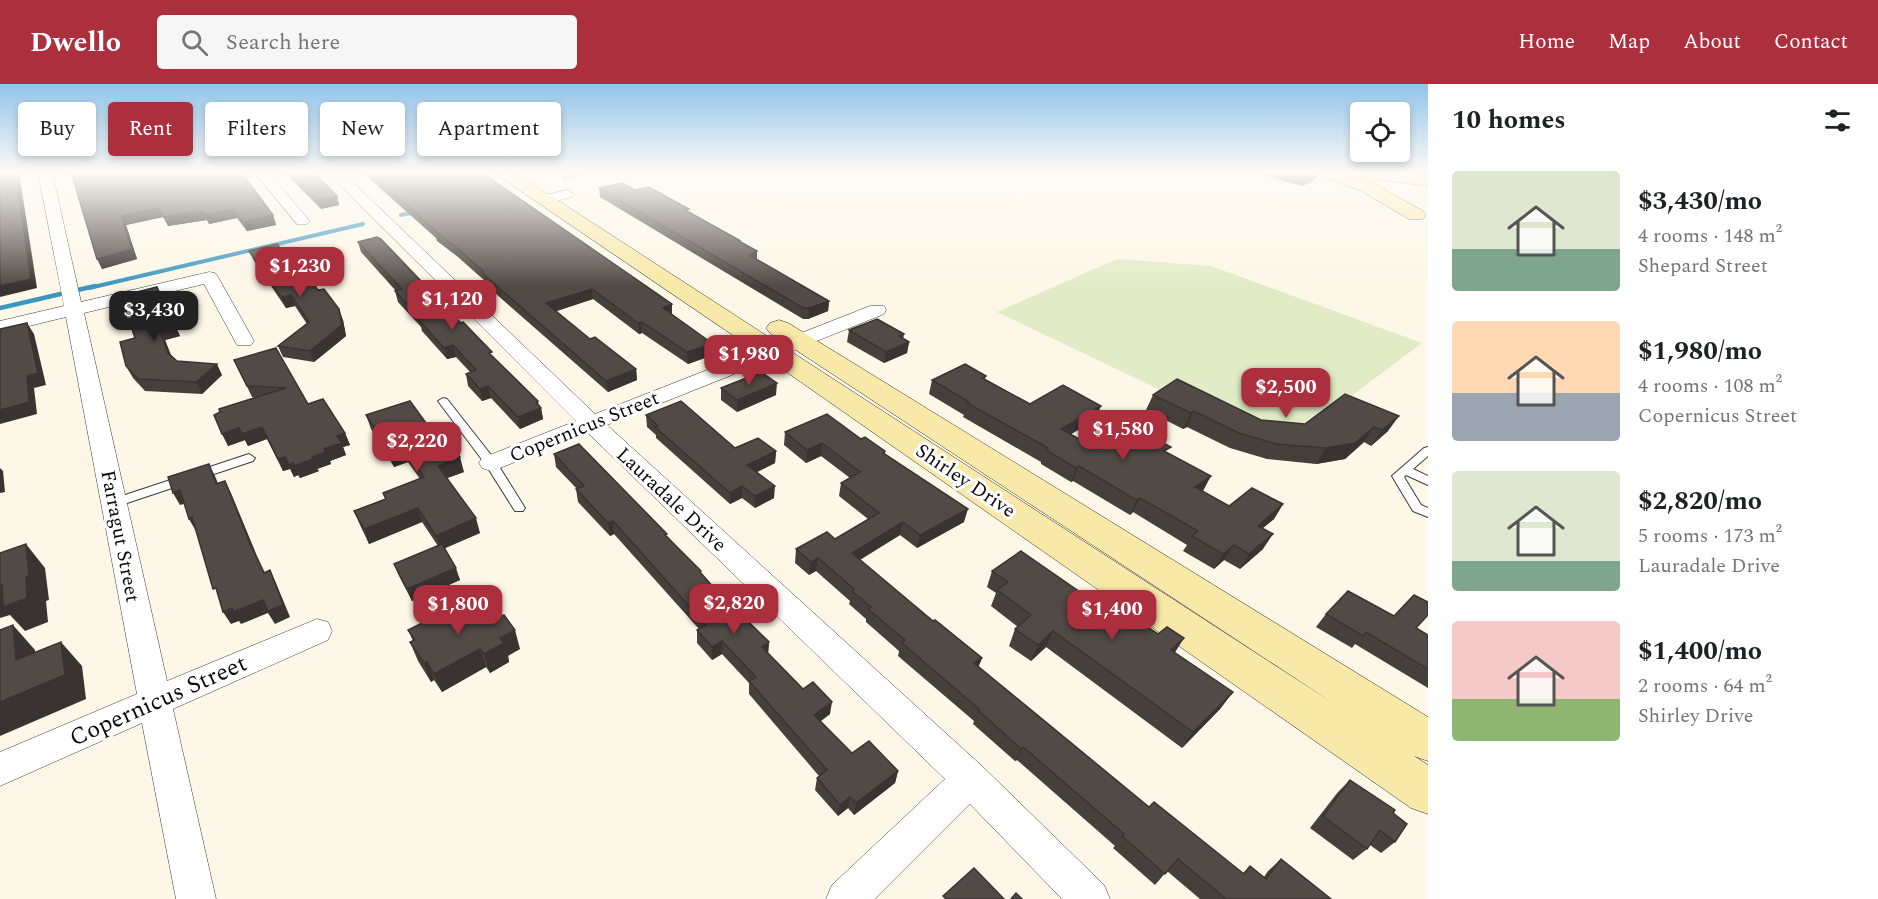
<!DOCTYPE html>
<meta charset="utf-8">
<style>
:root{--surface:#fff;--page:#f6f6f6;--text:#202124;--muted:#757577;--accent:#ac2f3e}
body{margin:0;font-family:Spectral,serif;background:var(--page);color:var(--text);height:100vh;display:flex;flex-direction:column;font-size:22px;white-space:nowrap}
*{box-sizing:border-box;margin:0}
p{font-size:20px;color:var(--muted)}
.icon{flex:none;width:33px;height:33px;fill:none;stroke:currentColor;stroke-width:2;stroke-linecap:round;stroke-linejoin:round}
.map{position:relative;flex:1;overflow:hidden}
.drawer{display:flex;flex-direction:column;background:var(--surface);width:450px}
.drawer>*{flex:none}
.top-card{position:absolute;left:18px;top:18px;width:570px;height:54px;display:flex;gap:12px}
.controls{position:absolute;left:1350px;top:18px;display:grid;gap:12px}
.controls a{display:grid;place-items:center;width:60px;height:60px;border-radius:6px;background:var(--surface);box-shadow:0 3px 9px #0003;font-size:30px}
.price{position:absolute;translate:-50% -51px;padding:0 14px;border-radius:12px;background:var(--accent);color:#fff;font-size:20px;line-height:39px;filter:drop-shadow(0 2px 3px #0008)}
.price::after{content:'';position:absolute;left:50%;top:36px;width:18px;height:14px;margin-left:-9px;background:inherit;clip-path:polygon(0 0,100% 0,50% 100%)}
.price.current{background:#222;color:#fff}
ul{padding:0;list-style:none}
li{display:flex;align-items:center;gap:18px;height:150px;padding:0 24px}
li span{display:grid;place-items:center;flex:none;width:168px;height:120px;border-radius:6px;color:#555}
li>.icon{margin-inline-start:auto}
span .icon{width:72px;height:72px;fill:#fffc;stroke-width:1}
li b{font-size:26px}
h2{display:flex;justify-content:space-between;align-items:center;height:72px;padding:0 24px;font-size:26px}
.chip{padding:0 21px;border-radius:6px;background:var(--surface);box-shadow:0 3px 9px #0003;font-size:21px;line-height:54px}
.chip.current{background:var(--accent);color:#fff}
header{display:flex;align-items:center;gap:36px;box-sizing:border-box;height:84px;padding:0 30px;background:var(--accent);color:#fff}
header strong{font-size:28px}
nav{display:flex;gap:33px;margin-inline-start:auto;font-size:21px}
.search{width:420px;height:54px;background:var(--page);display:flex;align-items:center;gap:15px;box-sizing:border-box;padding:0 21px;border-radius:6px;color:var(--muted);font-size:22px}
main{display:flex;flex:1;min-height:0}
.map>svg:first-child{display:block}
.pitch{fill:#e1ecc6}
.lines{fill:none;stroke-linecap:round;stroke-linejoin:round}
.stream-far1{stroke:#3e96c0;stroke-width:4}
.stream{stroke:#3e96c0;stroke-width:4.5}
.lane-casing{stroke:#3c3c3c;stroke-width:2}
.street-casing{stroke:#3c3c3c;stroke-width:1}
.secondary-casing{stroke:#2b2b2b;stroke-width:1}
.lane{fill:#fff;fill-rule:evenodd}
.street{fill:#fff;fill-rule:evenodd}
.secondary{fill:#f8e9a8;fill-rule:evenodd}
.wall{fill:#46403d}
.shaded-wall{fill:#393432}
.building{fill:#514a47;stroke:#393432;stroke-width:1.5}
.labels{text-anchor:middle;stroke-width:6;stroke-linejoin:round;paint-order:stroke}
.street-label{font-size:20px;fill:#090909;stroke:#fff}
.near-street-label{font-size:24px;fill:#090909;stroke:#fff}
</style>
<header>
<strong>Dwello</strong>
<div class="search"><svg class="icon" aria-label="search" viewBox="0 0 24 24"><circle cx="10" cy="10" r="6"/><path d="M15 15l6 6"/></svg>Search here</div>
<nav><a>Home</a><a>Map</a><a>About</a><a>Contact</a></nav>
</header>
<main>
<div class="map">
<svg width="1428" height="815" viewBox="0 0 1428 815">
<rect width="100%" height="100%" fill="#fdf7e8"/>
<polygon class="pitch" points="1117,175 1211,182 1422,259 1298,352 1248,348 997,228"/>
<g class="lines">
<g class="stream-far1">
<polyline points="564,94 588,88"/>
<polyline points="401,131 415,128"/>
<polyline points="89,204 363,140"/>
</g>
<polyline class="stream" points="0,224 95,202"/>
<defs>
<g id="lane">
<polygon points="443,314 447,315 495,376 525,424 523,427 515,427 486,381 438,317"/>
<polygon points="1428,363 1428,372 1413,385 1428,392 1428,401 1406,391 1404,393 1421,421 1428,424 1428,433 1413,427 1392,392 1424,364"/>
<polygon points="249,370 255,374 253,377 118,422 114,423 108,419 110,416"/>
</g>
<g id="street">
<polygon points="38,88 52,88 81,218 209,188 215,189 218,193 254,257 251,261 237,261 204,200 84,229 167,597 317,535 328,538 332,547 328,556 173,625 216,815 176,815 142,639 0,702 0,668 137,610 66,233 0,249 0,237 64,222"/>
<polygon points="254,88 268,88 307,134 310,137 307,140 297,140"/>
<polygon points="327,88 342,88 595,330 870,222 884,222 886,226 884,230 607,341 983,683 1104,801 1110,815 1062,815 970,720 875,815 826,815 832,801 945,695 588,349 500,384 491,387 482,384 479,379 482,374 576,337"/>
<polygon points="567,106 574,110 572,113 544,120 537,116 539,113"/>
</g>
<g id="secondary">
<polygon points="493,88 514,88 1333,619 770,249 766,244 770,239 779,236 788,239 1428,633 1428,677 1414,672 1428,681 1428,730 1411,724 765,273"/>
<polygon points="1318,88 1343,88 1350,90 1348,88 1399,88 1428,92 1428,102 1358,93 1373,99 1423,127 1426,131 1423,135 1409,135 1361,107 1321,92"/>
</g>
</defs>
<use href="#lane" class="lane-casing"/>
<use href="#street" class="street-casing"/>
<use href="#secondary" class="secondary-casing"/>
<use href="#lane" class="lane"/>
<use href="#street" class="street"/>
<use href="#secondary" class="secondary"/>
</g>
<g class="wall">
<polygon points="71,88 273,131 276,141 247,147 237,134 209,140 207,136 168,142 163,133 126,141 137,175 102,185"/>
<polygon points="284,88 313,88 337,112 339,121 321,125"/>
<polygon points="362,88 481,88 672,230 713,271 688,280 642,249 639,250 593,215 556,227 590,255 636,285 637,296 608,308 487,202 485,197 458,173 437,157 436,154"/>
<polygon points="1263,88 1320,88 1318,92 1311,98 1302,102 1262,91"/>
<polygon points="599,104 635,106 689,128 739,157 757,175 829,217 828,227 808,235 803,235 600,113"/>
<polygon points="358,158 493,273 538,317 538,321 541,324 543,335 520,345 491,314 482,317 468,302 466,290 470,288 456,273 447,275 422,247 421,243 398,218 395,207 396,207 361,168"/>
<polygon points="249,167 294,183 343,236 346,252 314,278 283,273 278,262 307,240 295,222 286,224 254,177"/>
<polygon points="157,203 180,252 165,256 171,271 177,277 222,291 202,310 145,307 133,294 126,282 135,254"/>
<polygon points="849,246 903,255 909,258 907,269 884,279 847,258"/>
<polygon points="276,264 308,320 345,349 350,361 343,363 346,371 330,377 331,380 317,385 319,387 300,394 298,391 294,393 290,385 283,387 267,355 248,362 245,356 228,362 220,328 255,313 252,313 234,276"/>
<polygon points="986,292 985,295 1030,320 1095,336 1071,350 1097,365 1168,369 1202,407 1229,422 1283,420 1274,435 1263,444 1263,465 1240,485 1224,476 1214,485 1183,467 1187,461 1133,428 1130,431 1073,397 1071,398 1041,380 1041,378 963,333 964,331 929,310 932,296"/>
<polygon points="721,304 776,311 737,328 721,316"/>
<polygon points="1345,310 1388,347 1371,362 1364,358 1345,375 1316,380 1267,375 1230,364 1187,343 1183,345 1146,326 1153,311 1261,336 1305,340"/>
<polygon points="366,331 439,357 464,388 447,394 480,449 444,464 460,496 412,517 399,492 394,480 438,462 422,438 369,460 360,441 354,427 385,415 383,409 420,395 408,378 394,383 371,345"/>
<polygon points="646,331 735,364 776,367 775,379 757,388 774,414 755,424 742,414 730,420 656,354 656,351 647,343"/>
<polygon points="785,348 861,355 885,367 885,370 964,438 917,464 900,451 860,476 933,537 982,574 978,583 1149,723 1243,789 1250,782 1264,793 1268,787 1281,775 1331,815 1200,815 1167,787 1155,801 1113,764 1115,762 1017,676 1015,677 973,640 974,637 898,572 899,567 866,538 866,535 849,520 850,517 816,487 809,491 795,479 796,465 835,455 868,435 839,412 841,399 850,394 821,372 806,379 784,361"/>
<polygon points="554,370 668,453 715,505 769,558 768,569 803,605 830,630 821,637 852,669 898,687 895,699 854,731 848,724 838,732 815,706 817,694 819,692 749,610 749,599 722,570 712,576 697,559 697,546 699,545 614,450 610,452 578,418 576,405 577,405 556,383"/>
<polygon points="992,487 1083,510 1175,569 1221,624 1182,664 1046,563 1031,577 1009,562 1015,545 1018,543 991,522 996,509 987,503"/>
<polygon points="1326,530 1416,544 1428,551 1428,604 1355,560 1352,564 1316,543"/>
<polygon points="489,538 520,565 508,572 509,578 490,589 486,583 442,608 434,596 431,598 418,577 410,558 413,557 408,546"/>
<polygon points="1350,696 1393,729 1395,758 1381,769 1370,761 1367,765 1353,776 1310,744 1338,708"/>
</g>
<g class="shaded-wall">
<polygon points="15,88 19,88 37,204 0,213 0,202"/>
<polygon points="1317,88 1320,88 1318,92 1311,98 1302,102 1306,93"/>
<polygon points="337,112 339,121 321,125 318,116"/>
<polygon points="158,124 163,133 126,141 137,175 102,185 97,175 121,132"/>
<polygon points="234,125 237,134 209,140 205,131"/>
<polygon points="203,127 207,136 168,142 164,133"/>
<polygon points="273,131 276,141 247,147 243,138"/>
<polygon points="757,167 757,177 749,171"/>
<polygon points="157,203 180,252 165,256 174,280 168,269 159,245"/>
<polygon points="592,205 593,215 548,230 546,219"/>
<polygon points="291,211 295,222 286,224 281,213"/>
<polygon points="829,217 828,227 808,235 809,224"/>
<polygon points="672,220 672,231 663,224"/>
<polygon points="339,225 343,236 346,252 314,278 310,267"/>
<polygon points="642,238 642,249 639,250 638,239"/>
<polygon points="27,239 34,250 46,301 34,304 37,330 0,340 0,326 27,292"/>
<polygon points="904,250 902,261 909,258 907,269 884,279 886,268 899,252"/>
<polygon points="713,260 713,271 688,280 687,268"/>
<polygon points="453,261 456,273 447,275 444,264"/>
<polygon points="217,280 222,291 202,310 196,298"/>
<polygon points="636,285 637,296 608,308 606,297"/>
<polygon points="777,299 776,311 737,328 737,316"/>
<polygon points="488,302 491,314 482,317 480,305"/>
<polygon points="538,317 539,324 541,324 543,335 520,345 518,333"/>
<polygon points="1101,322 1095,336 1056,359 1061,345"/>
<polygon points="1194,327 1187,343 1183,345 1191,329"/>
<polygon points="1399,332 1388,347 1371,362 1382,346"/>
<polygon points="262,343 267,355 248,362 245,356 228,362 222,350 239,344"/>
<polygon points="1374,343 1364,358 1345,375 1316,380 1326,364"/>
<polygon points="345,349 350,361 343,363 346,371 330,377 331,380 317,385 319,387 300,394 294,382 324,365 337,352"/>
<polygon points="822,359 821,372 806,379 807,366"/>
<polygon points="404,364 408,378 394,383 390,369"/>
<polygon points="776,367 775,379 747,393 747,381"/>
<polygon points="285,373 290,385 283,387 278,375"/>
<polygon points="460,373 464,388 442,396 438,382"/>
<polygon points="293,379 298,391 294,393 289,381"/>
<polygon points="209,380 215,392 223,412 216,400"/>
<polygon points="1079,382 1073,397 1071,398 1076,384"/>
<polygon points="0,384 3,387 5,408 0,409"/>
<polygon points="1211,392 1203,407 1188,418 1195,403"/>
<polygon points="225,397 231,409 257,472 271,501 250,460"/>
<polygon points="742,402 742,414 730,420 730,409"/>
<polygon points="775,402 774,414 755,424 755,412"/>
<polygon points="180,406 187,419 180,421 173,409"/>
<polygon points="1140,414 1133,428 1130,431 1136,416"/>
<polygon points="1283,420 1274,435 1248,456 1258,442"/>
<polygon points="418,424 422,438 369,460 364,445"/>
<polygon points="968,425 964,438 917,464 920,451"/>
<polygon points="192,433 196,447 189,435"/>
<polygon points="476,434 480,449 441,466 436,452"/>
<polygon points="613,437 614,450 610,452 608,439"/>
<polygon points="903,438 900,451 849,482 852,469"/>
<polygon points="1273,450 1263,465 1240,485 1249,470"/>
<polygon points="26,460 45,484 49,516 46,517 48,538 25,547 10,531 0,534 0,502 26,493"/>
<polygon points="1234,461 1224,476 1214,485 1223,470"/>
<polygon points="818,474 816,487 809,491 811,478"/>
<polygon points="456,484 460,496 412,517 407,505"/>
<polygon points="270,486 276,499 290,533 275,540 268,529 241,540 239,537 231,540 223,528 232,524"/>
<polygon points="13,541 35,566 38,600 16,576"/>
<polygon points="515,546 520,565 508,571 509,578 490,589 484,570 500,554"/>
<polygon points="1053,547 1046,563 1031,577 1038,561"/>
<polygon points="1184,554 1174,570 1171,566"/>
<polygon points="722,557 722,570 712,576 712,563"/>
<polygon points="61,558 82,582 86,615 0,652 0,618"/>
<polygon points="769,558 768,571 762,563"/>
<polygon points="480,565 486,583 442,608 434,590"/>
<polygon points="982,574 977,587 974,579"/>
<polygon points="427,578 434,596 431,598 424,579"/>
<polygon points="1233,608 1221,624 1182,664 1193,648"/>
<polygon points="832,618 830,630 812,643 814,631"/>
<polygon points="1023,663 1017,676 1015,677 1021,665"/>
<polygon points="898,687 895,699 854,731 856,719"/>
<polygon points="850,713 848,724 838,732 840,721"/>
</g>
<g class="building">
<polygon points="0,88 15,88 31,195 0,202"/>
<polygon points="71,88 241,88 273,131 243,138 234,125 205,131 203,127 164,133 158,124 121,132 132,165 97,175"/>
<polygon points="290,88 313,88 337,112 318,116"/>
<polygon points="370,88 481,88 672,220 663,224 713,260 687,268 642,238 638,239 592,205 546,219 590,255 595,253 636,285 606,297 484,191 483,187 456,163 435,147 436,147"/>
<polygon points="1288,88 1317,88 1306,93"/>
<polygon points="622,99 635,106 649,103 689,125 685,126 739,156 737,156 757,167 749,171 829,217 809,224 803,224 599,104"/>
<polygon points="377,153 381,155 461,239 463,238 492,268 489,269 538,317 536,318 541,324 518,333 488,302 480,305 466,290 476,286 453,261 444,264 419,236 421,235 395,207 402,205 358,158"/>
<polygon points="277,160 294,183 300,182 318,206 324,205 339,225 342,241 310,267 278,262 309,238 291,211 281,213 249,167"/>
<polygon points="157,203 174,241 159,245 168,269 177,277 217,280 196,298 138,295 126,282 120,258 135,254 121,212"/>
<polygon points="877,235 904,250 899,252 909,258 886,268 849,246"/>
<polygon points="27,239 38,289 27,292 29,318 0,326 0,245"/>
<polygon points="276,264 308,320 323,315 345,349 337,352 342,359 324,365 326,368 312,373 313,375 294,382 293,379 289,381 285,373 278,375 262,343 242,350 239,344 222,350 214,331 220,328 219,325 286,304 247,302 234,276"/>
<polygon points="965,280 986,292 982,294 1030,320 1063,301 1101,322 1061,345 1097,365 1131,342 1171,363 1164,367 1211,392 1195,403 1229,422 1252,404 1283,420 1258,442 1273,450 1249,470 1234,461 1223,470 1192,452 1198,447 1140,414 1136,416 1079,382 1076,384 1046,366 1048,364 967,319 969,318 932,296"/>
<polygon points="761,288 777,299 737,316 721,304"/>
<polygon points="1177,295 1261,336 1305,340 1345,310 1399,332 1382,346 1374,343 1355,359 1326,364 1276,360 1239,349 1194,327 1191,329 1153,311"/>
<polygon points="410,317 439,357 445,354 460,373 438,382 476,434 436,452 418,424 364,445 354,427 386,415 383,409 424,393 404,364 390,369 366,331"/>
<polygon points="681,317 735,364 758,354 776,367 747,381 775,402 755,412 742,402 730,409 655,343 658,342 646,331"/>
<polygon points="827,330 861,355 865,353 885,367 883,369 968,425 920,451 903,438 852,469 933,537 935,536 982,574 974,579 1149,723 1154,718 1244,790 1250,782 1266,795 1281,775 1331,815 1224,815 1225,814 1178,775 1165,790 1122,752 1124,750 1023,663 1021,665 978,626 979,625 902,559 905,556 868,525 871,523 852,507 854,505 818,474 811,478 796,465 827,448 835,455 879,429 841,399 860,388 822,359 807,366 785,348"/>
<polygon points="579,360 667,450 665,451 701,487 700,488 715,505 769,558 762,563 803,605 813,598 832,618 814,631 852,669 869,657 898,687 856,719 850,713 840,721 817,694 827,686 749,597 756,593 722,557 712,563 697,546 706,541 613,437 608,439 576,405 584,402 554,370"/>
<polygon points="209,380 216,400 225,397 250,460 264,489 270,486 283,521 268,527 263,516 233,528 232,524 223,528 216,504 213,505 192,433 189,435 180,406 173,409 168,393"/>
<polygon points="26,460 29,492 26,493 27,514 3,523 2,501 0,502 0,469"/>
<polygon points="442,460 456,484 407,505 394,480"/>
<polygon points="1021,467 1083,510 1086,508 1122,532 1126,529 1158,550 1167,543 1184,554 1171,566 1233,608 1193,648 1053,547 1038,561 1015,545 1031,531 997,506 1008,498 992,487"/>
<polygon points="1348,507 1394,532 1414,511 1428,518 1428,531 1416,544 1428,551 1428,585 1366,548 1363,552 1326,530"/>
<polygon points="473,517 489,538 504,531 515,546 500,554 504,559 484,570 480,565 434,590 427,578 424,579 410,558 415,556 408,546 464,518 466,520"/>
<polygon points="13,541 16,576 61,558 65,591 0,618 0,546"/>
<polygon points="1350,696 1395,726 1393,729 1407,740 1395,758 1380,746 1367,765 1323,732"/>
<polygon points="974,784 1004,815 946,815 943,812"/>
<polygon points="1016,809 1022,815 1011,815"/>
</g>
<linearGradient id="sky" x2="0" y2="1"><stop stop-color="#92c4eb"/><stop offset="0.44" stop-color="#fefbf5"/><stop offset="1" stop-color="#fefbf5" stop-opacity="0"/></linearGradient>
<rect width="1428" height="202" fill="url(#sky)"/>
<g class="labels">
<g class="street-label">
<text transform="translate(584 342) rotate(-22)" y="7">Copernicus Street</text>
<text transform="translate(966 396) rotate(34)" y="7">Shirley Drive</text>
<text transform="translate(672 415) rotate(43)" y="7">Lauradale Drive</text>
<text transform="translate(121 452) rotate(79)" y="7">Farragut Street</text>
</g>
<g class="near-street-label">
<text transform="translate(158 616) rotate(-24)" y="8">Copernicus Street</text>
</g>
</g>
</svg>
<div class="controls">
<a><svg class="icon" aria-label="locate" viewBox="0 0 24 24"><circle cx="12" cy="12" r="6"/><path d="M12 2v4M12 18v4M2 12h4M18 12h4"/></svg></a>
</div>
<b class="price" style="left:300px;top:214px">$1,230</b>
<b class="price" style="left:452px;top:247px">$1,120</b>
<b class="price current" style="left:154px;top:258px">$3,430</b>
<b class="price" style="left:749px;top:302px">$1,980</b>
<b class="price" style="left:1286px;top:335px">$2,500</b>
<b class="price" style="left:1123px;top:377px">$1,580</b>
<b class="price" style="left:417px;top:389px">$2,220</b>
<b class="price" style="left:734px;top:551px">$2,820</b>
<b class="price" style="left:458px;top:552px">$1,800</b>
<b class="price" style="left:1112px;top:557px">$1,400</b>
<div class="top-card">
<a class="chip">Buy</a>
<a class="chip current">Rent</a>
<a class="chip">Filters</a>
<a class="chip">New</a>
<a class="chip">Apartment</a>
</div>
</div>
<section class="drawer">
<h2>10 homes<svg class="icon" aria-label="filters" viewBox="0 0 24 24"><path d="M4 7h16M4 17h16"/><circle cx="9" cy="7" r="2"/><circle cx="15" cy="17" r="2"/></svg></h2>
<ul>
<li><span style="background:linear-gradient(#dfe7d0 65%,#7fa58c 0)"><svg class="icon" aria-label="home" viewBox="0 0 24 24"><path d="M3 11l9-7 9 7M6 9v11h12V9"/></svg></span><div><b>$3,430/mo</b><p>4 rooms · 148 m²</p><p>Shepard Street</p></div></li>
<li><span style="background:linear-gradient(#ffd9b3 60%,#9aa5b1 0)"><svg class="icon" aria-label="home" viewBox="0 0 24 24"><path d="M3 11l9-7 9 7M6 9v11h12V9"/></svg></span><div><b>$1,980/mo</b><p>4 rooms · 108 m²</p><p>Copernicus Street</p></div></li>
<li><span style="background:linear-gradient(#dfe7d0 75%,#7fa58c 0)"><svg class="icon" aria-label="home" viewBox="0 0 24 24"><path d="M3 11l9-7 9 7M6 9v11h12V9"/></svg></span><div><b>$2,820/mo</b><p>5 rooms · 173 m²</p><p>Lauradale Drive</p></div></li>
<li><span style="background:linear-gradient(#f6c9c9 65%,#8fb573 0)"><svg class="icon" aria-label="home" viewBox="0 0 24 24"><path d="M3 11l9-7 9 7M6 9v11h12V9"/></svg></span><div><b>$1,400/mo</b><p>2 rooms · 64 m²</p><p>Shirley Drive</p></div></li>
</ul>
</section>
</main>
